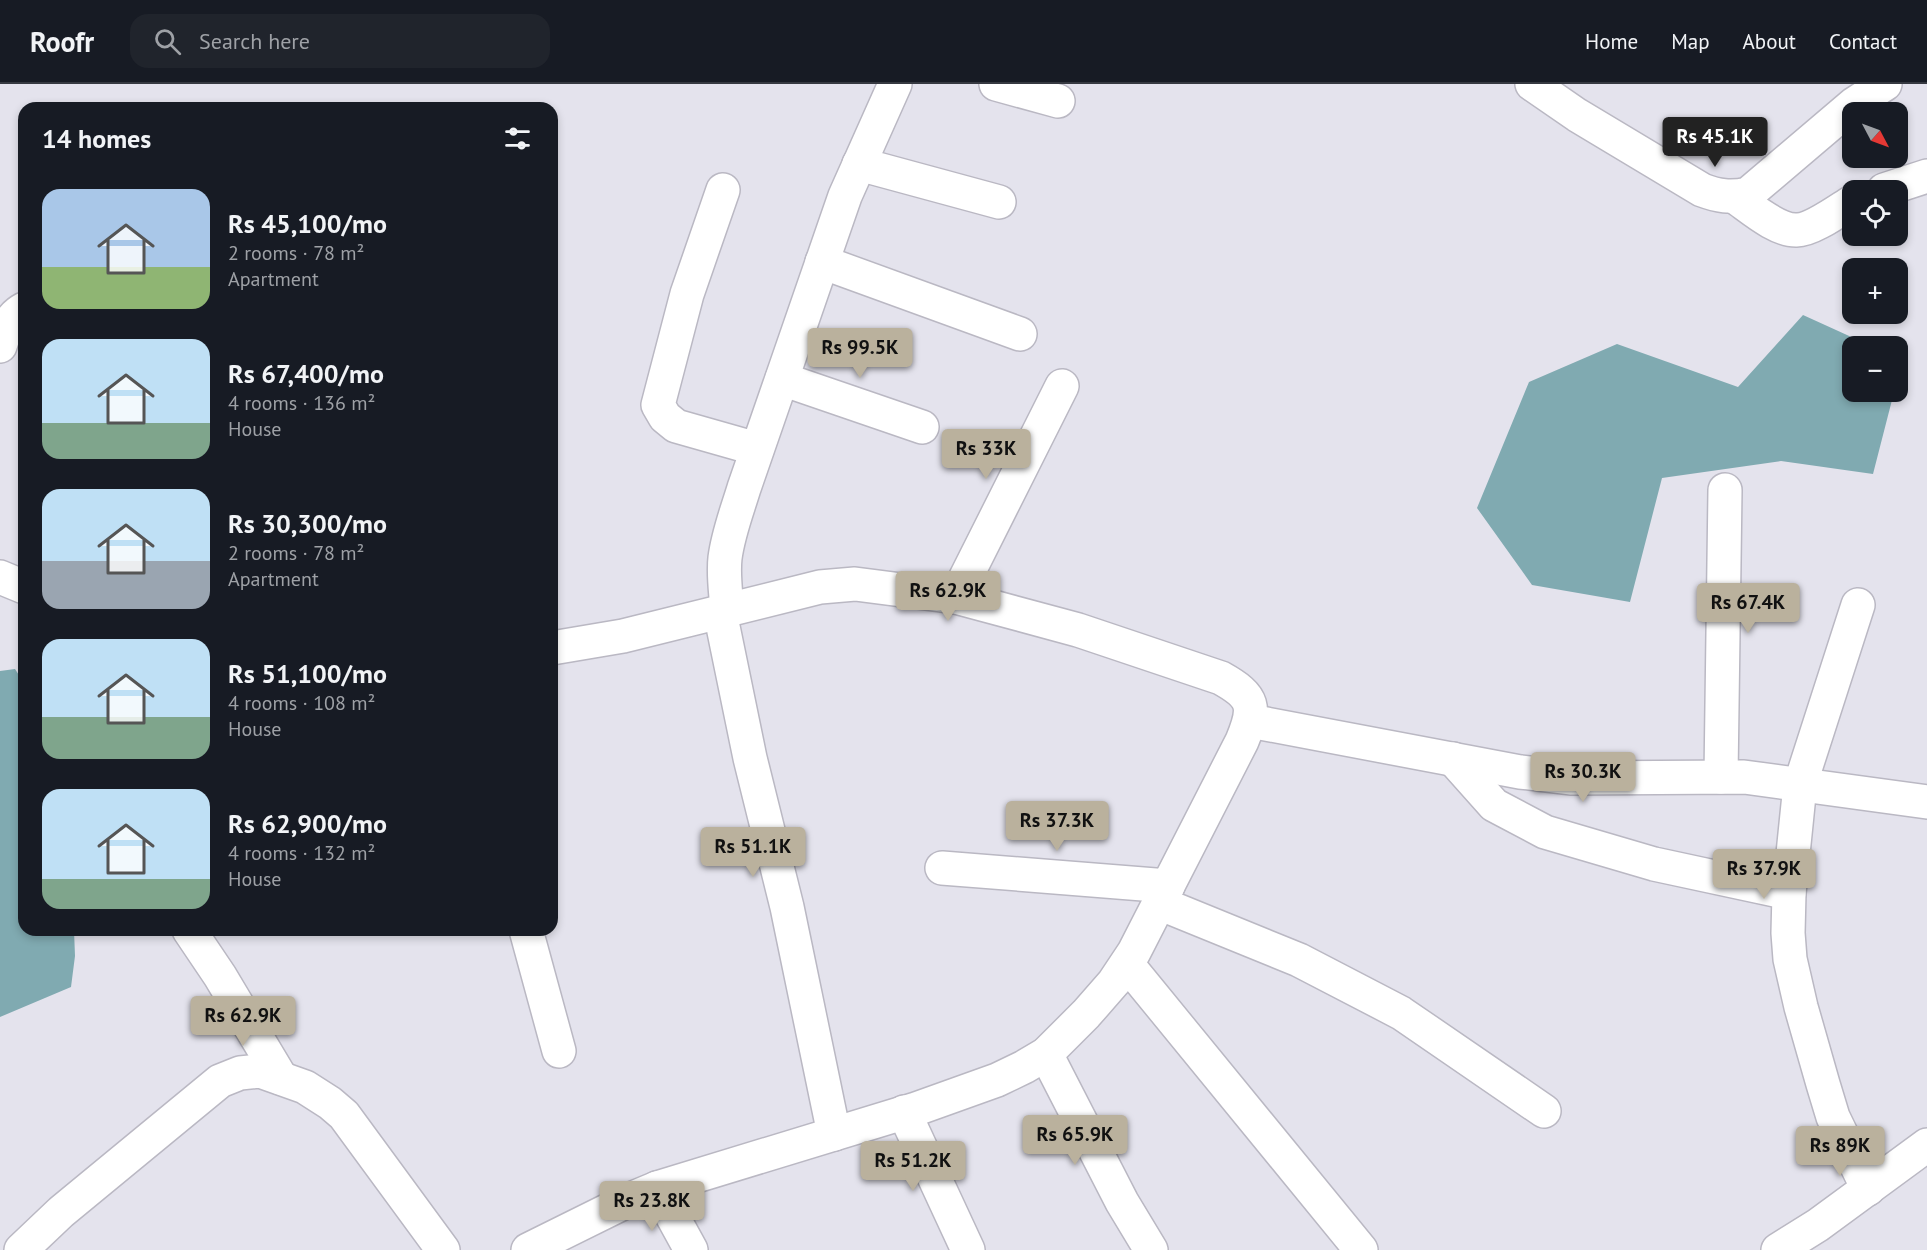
<!DOCTYPE html>
<meta charset="utf-8">
<style>
:root{--surface:#171b24;--page:#20242c;--text:#f1f3f6;--muted:#9ea1a6;--line:#363941;--accent:#bab19d}
body{margin:0;font-family:"PT Sans",sans-serif;background:var(--page);color:var(--text);height:100vh;display:flex;flex-direction:column;font-size:22px;white-space:nowrap}
*{box-sizing:border-box;margin:0}
p{font-size:20px;color:var(--muted)}
.icon{flex:none;width:33px;height:33px;fill:none;stroke:currentColor;stroke-width:2;stroke-linecap:round;stroke-linejoin:round}
.map{position:relative;flex:1;overflow:hidden}
.drawer{position:absolute;left:18px;top:18px;width:540px;height:834px;display:flex;flex-direction:column;background:var(--surface);border-radius:18px;box-shadow:0 3px 9px #0003}
.drawer>*{flex:none}
.needle{width:39px;rotate:131deg}
.controls{position:absolute;left:1842px;top:18px;display:grid;gap:12px}
.controls a{display:grid;place-items:center;width:66px;height:66px;border-radius:12px;background:var(--surface);box-shadow:0 3px 9px #0003;font-size:30px}
.price{position:absolute;translate:-50% -51px;padding:0 14px;border-radius:6px;background:var(--accent);color:#111;font-size:20px;line-height:39px;filter:drop-shadow(0 2px 3px #0008)}
.price::after{content:'';position:absolute;left:50%;top:36px;width:18px;height:14px;margin-left:-9px;background:inherit;clip-path:polygon(0 0,100% 0,50% 100%)}
.price.on{background:#222;color:#fff}
ul{padding:0;list-style:none}
li{display:flex;align-items:center;gap:18px;height:150px;padding:0 24px}
li span{display:grid;place-items:center;flex:none;width:168px;height:120px;border-radius:18px;color:#555}
li>.icon{margin-inline-start:auto}
span .icon{width:72px;height:72px;fill:#fffc;stroke-width:1}
li b{font-size:26px}
h2{display:flex;justify-content:space-between;align-items:center;height:72px;padding:0 24px;font-size:26px}
header{display:flex;align-items:center;gap:36px;box-sizing:border-box;height:84px;padding:0 30px;background:var(--surface);border-bottom:2px solid var(--line)}
header strong{font-size:28px}
nav{display:flex;gap:33px;margin-inline-start:auto;font-size:21px}
.search{width:420px;height:54px;background:var(--page);display:flex;align-items:center;gap:15px;box-sizing:border-box;padding:0 21px;border-radius:18px;color:var(--muted);font-size:22px}
.map>svg:first-child{display:block}
.water{fill:#80aab1}
.lines{fill:none;stroke-linecap:round;stroke-linejoin:round}
.minor-casing{stroke:#bab8c3;stroke-width:36}
.minor{stroke:#fff;stroke-width:33}
</style>
<header>
<strong>Roofr</strong>
<div class="search"><svg class="icon" aria-label="search" viewBox="0 0 24 24"><circle cx="10" cy="10" r="6"/><path d="M15 15l6 6"/></svg>Search here</div>
<nav><a>Home</a><a>Map</a><a>About</a><a>Contact</a></nav>
</header>
<div class="map">
<svg width="1927" height="1166" viewBox="0 0 1927 1166">
<rect width="100%" height="100%" fill="#e4e3ed"/>
<g class="water">
<polygon points="1803,231 1858,256 1862,262 1852,262 1852,308 1887,308 1892,316 1873,390 1781,377 1662,394 1630,518 1532,501 1477,424 1529,298 1617,260 1738,303"/>
<polygon points="15,585 24,599 24,846 74,846 75,872 71,903 0,933 0,587"/>
</g>
<g class="lines">
<defs>
<g id="minor">
<polyline points="996,0 1058,17"/>
<path d="M1532,0L1577,31L1702,106C1718,112 1730,114 1748,110L1854,20L1885,0"/>
<polyline points="859,80 999,118"/>
<polyline points="723,106 687,210 658,321 665,333 676,342 757,365"/>
<polyline points="1884,106 1927,92"/>
<path d="M1735,113C1751,124 1777,147 1797,146C1812,146 1839,126 1852,118"/>
<polyline points="822,178 1020,250"/>
<path d="M0,262C5,247 9,233 24,225"/>
<polyline points="782,295 922,343"/>
<polyline points="0,493 24,503"/>
<polyline points="956,513 1062,302"/>
<polyline points="1858,521 1800,701 1789,809 1788,849 1790,875 1801,923 1823,1000 1833,1033 1868,1105"/>
<path d="M727,526C726,509 723,491 725,474C728,450 737,427 744,404L845,112L895,0"/>
<polyline points="720,528 750,674 787,823 834,1050"/>
<polyline points="1250,637 1520,688 1572,694 1744,693 1927,718"/>
<polyline points="1453,675 1494,721 1545,748 1654,780 1789,809"/>
<polyline points="1721,693 1725,406"/>
<polyline points="942,784 1168,802"/>
<polyline points="1159,819 1299,876 1401,929 1544,1027"/>
<polyline points="189,846 220,892 281,994"/>
<polyline points="526,846 559,967"/>
<polyline points="1127,880 1361,1166"/>
<polyline points="1046,970 1122,1118 1151,1166"/>
<polyline points="904,1028 968,1166"/>
<polyline points="657,1104 691,1166"/>
<polyline points="21,1166 61,1128 220,997 240,989 260,987 305,1003 330,1019 344,1031 443,1166"/>
<path d="M528,1166L633,1114L657,1104L916,1025L997,996L1024,983L1046,970L1086,930L1114,898L1134,868L1242,657C1256,623 1255,613 1221,594L1078,546L956,513L855,500L820,503L623,552L552,564"/>
<polyline points="1778,1166 1818,1141 1927,1061"/>
</g>
</defs>
<use href="#minor" class="minor-casing"/>
<use href="#minor" class="minor"/>
</g>
</svg>
<div class="controls">
<a><svg class="needle" viewBox="-14 -14 28 28"><path d="M0-13l5 13h-10z" fill="#e53935"/><path d="M0 13l5-13h-10z" fill="#9ea1a6"/></svg></a>
<a><svg class="icon" aria-label="locate" viewBox="0 0 24 24"><circle cx="12" cy="12" r="6"/><path d="M12 2v4M12 18v4M2 12h4M18 12h4"/></svg></a>
<a>+</a>
<a>−</a>
</div>
<b class="price on" style="left:1715px;top:84px">Rs 45.1K</b>
<b class="price" style="left:860px;top:295px">Rs 99.5K</b>
<b class="price" style="left:986px;top:396px">Rs 33K</b>
<b class="price" style="left:948px;top:538px">Rs 62.9K</b>
<b class="price" style="left:1748px;top:550px">Rs 67.4K</b>
<b class="price" style="left:1583px;top:719px">Rs 30.3K</b>
<b class="price" style="left:1057px;top:768px">Rs 37.3K</b>
<b class="price" style="left:753px;top:794px">Rs 51.1K</b>
<b class="price" style="left:1764px;top:816px">Rs 37.9K</b>
<b class="price" style="left:243px;top:963px">Rs 62.9K</b>
<b class="price" style="left:1075px;top:1082px">Rs 65.9K</b>
<b class="price" style="left:1840px;top:1093px">Rs 89K</b>
<b class="price" style="left:913px;top:1108px">Rs 51.2K</b>
<b class="price" style="left:652px;top:1148px">Rs 23.8K</b>
<section class="drawer">
<h2>14 homes<svg class="icon" aria-label="filters" viewBox="0 0 24 24"><path d="M4 7h16M4 17h16"/><circle cx="9" cy="7" r="2"/><circle cx="15" cy="17" r="2"/></svg></h2>
<ul>
<li><span style="background:linear-gradient(#a9c7e8 65%,#8fb573 0)"><svg class="icon" aria-label="home" viewBox="0 0 24 24"><path d="M3 11l9-7 9 7M6 9v11h12V9"/></svg></span><div><b>Rs 45,100/mo</b><p>2 rooms · 78 m²</p><p>Apartment</p></div></li>
<li><span style="background:linear-gradient(#bfe0f5 70%,#7fa58c 0)"><svg class="icon" aria-label="home" viewBox="0 0 24 24"><path d="M3 11l9-7 9 7M6 9v11h12V9"/></svg></span><div><b>Rs 67,400/mo</b><p>4 rooms · 136 m²</p><p>House</p></div></li>
<li><span style="background:linear-gradient(#bfe0f5 60%,#9aa5b1 0)"><svg class="icon" aria-label="home" viewBox="0 0 24 24"><path d="M3 11l9-7 9 7M6 9v11h12V9"/></svg></span><div><b>Rs 30,300/mo</b><p>2 rooms · 78 m²</p><p>Apartment</p></div></li>
<li><span style="background:linear-gradient(#bfe0f5 65%,#7fa58c 0)"><svg class="icon" aria-label="home" viewBox="0 0 24 24"><path d="M3 11l9-7 9 7M6 9v11h12V9"/></svg></span><div><b>Rs 51,100/mo</b><p>4 rooms · 108 m²</p><p>House</p></div></li>
<li><span style="background:linear-gradient(#bfe0f5 75%,#7fa58c 0)"><svg class="icon" aria-label="home" viewBox="0 0 24 24"><path d="M3 11l9-7 9 7M6 9v11h12V9"/></svg></span><div><b>Rs 62,900/mo</b><p>4 rooms · 132 m²</p><p>House</p></div></li>
</ul>
</section>
</div>
